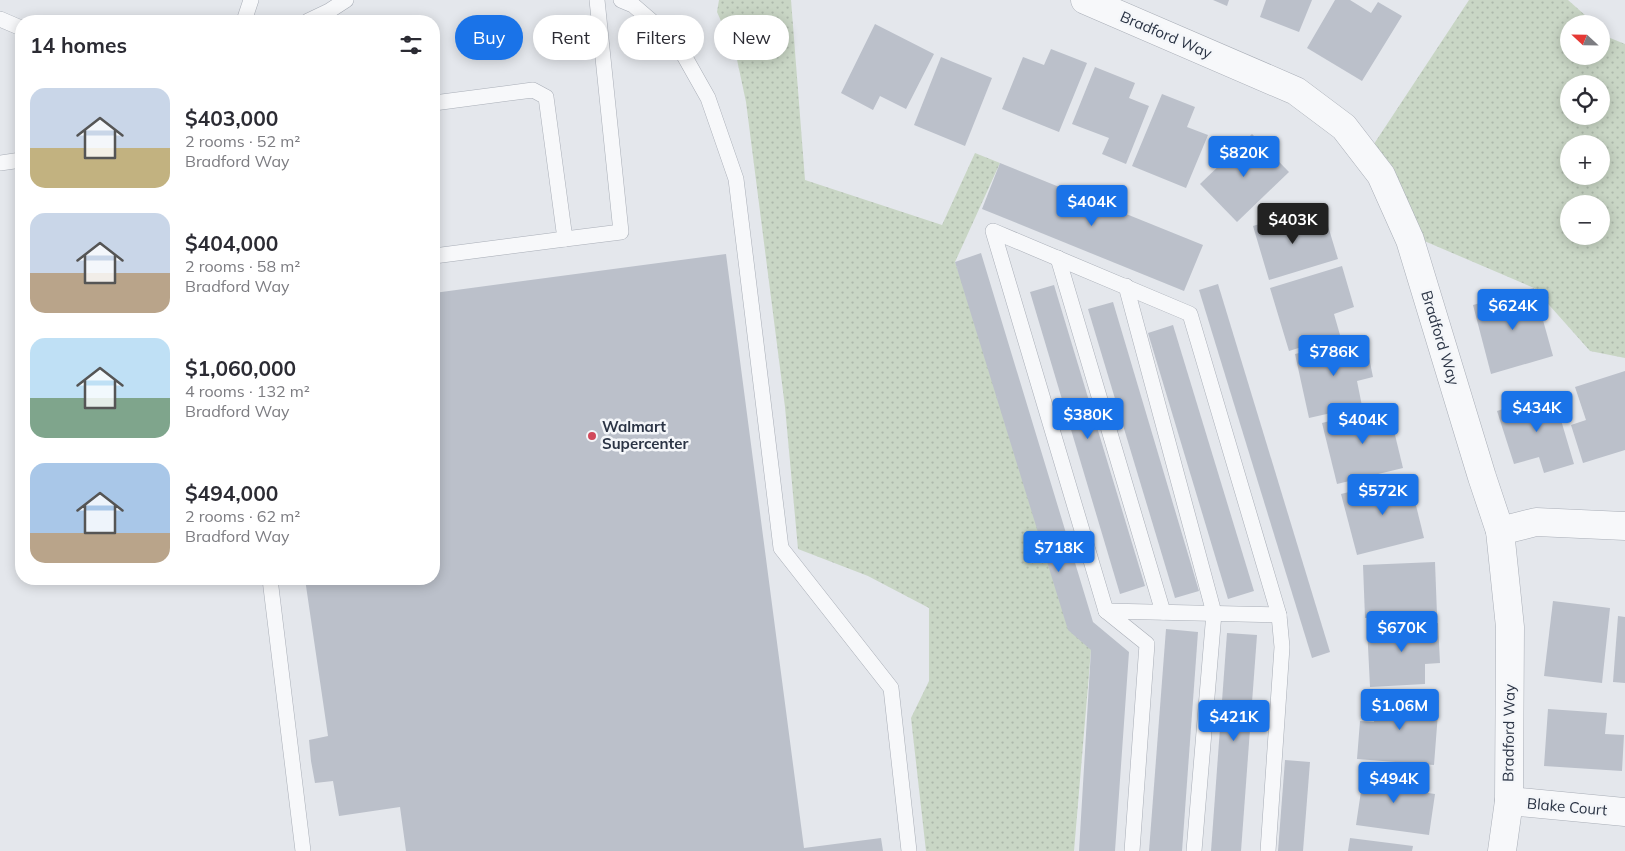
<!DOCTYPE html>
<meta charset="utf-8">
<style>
:root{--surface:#fff;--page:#f7f7f7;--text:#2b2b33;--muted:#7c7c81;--accent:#1a73e8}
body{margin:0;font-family:Mulish,sans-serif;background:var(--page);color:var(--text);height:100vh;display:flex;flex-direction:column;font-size:19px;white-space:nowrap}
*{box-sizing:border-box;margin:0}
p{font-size:16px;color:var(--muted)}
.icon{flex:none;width:28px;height:28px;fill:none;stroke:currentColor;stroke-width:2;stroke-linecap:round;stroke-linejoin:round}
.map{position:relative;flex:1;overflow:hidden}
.sheet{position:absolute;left:15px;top:15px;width:425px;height:570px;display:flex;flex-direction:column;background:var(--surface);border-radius:20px;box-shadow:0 2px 12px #0003}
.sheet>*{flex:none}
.guide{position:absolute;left:455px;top:15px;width:475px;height:45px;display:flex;gap:10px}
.needle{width:32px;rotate:292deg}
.fabs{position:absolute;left:1560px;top:15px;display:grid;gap:10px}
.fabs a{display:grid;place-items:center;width:50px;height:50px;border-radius:50%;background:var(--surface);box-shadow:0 2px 12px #0003;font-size:25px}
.price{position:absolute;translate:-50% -42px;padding:0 11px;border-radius:5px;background:var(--accent);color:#fff;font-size:16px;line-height:32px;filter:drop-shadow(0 1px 2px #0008)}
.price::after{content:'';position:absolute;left:50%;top:30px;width:15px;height:11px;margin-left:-8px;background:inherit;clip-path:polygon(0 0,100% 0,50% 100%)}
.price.selected{background:#222;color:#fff}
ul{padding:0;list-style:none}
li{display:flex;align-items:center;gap:15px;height:125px;padding:0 15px}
li span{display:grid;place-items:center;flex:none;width:140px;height:100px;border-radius:15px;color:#555}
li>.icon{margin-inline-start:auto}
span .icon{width:60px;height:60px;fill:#fffc;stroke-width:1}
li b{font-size:21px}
h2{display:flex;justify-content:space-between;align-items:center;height:60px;padding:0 15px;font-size:21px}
.tag{padding:0 18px;border-radius:22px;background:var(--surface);box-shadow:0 2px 12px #0003;font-size:18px;line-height:45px}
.tag.selected{background:var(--accent);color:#fff}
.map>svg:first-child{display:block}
.grass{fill:url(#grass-dots);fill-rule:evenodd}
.building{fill:#bbc0ca}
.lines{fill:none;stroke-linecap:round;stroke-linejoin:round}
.service-casing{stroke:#a9aeb7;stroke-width:16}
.minor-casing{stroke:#a9aeb7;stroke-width:29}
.service{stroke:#f7f8fa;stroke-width:15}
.minor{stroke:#f7f8fa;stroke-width:28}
.poi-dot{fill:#d1495b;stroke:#f4f6f9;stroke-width:2}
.labels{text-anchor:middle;stroke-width:5;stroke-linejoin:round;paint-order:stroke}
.street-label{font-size:15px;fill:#2b3445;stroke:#f4f6f9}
.poi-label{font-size:15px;font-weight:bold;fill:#2b3445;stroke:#f4f6f9;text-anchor:start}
</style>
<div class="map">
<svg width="1625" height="851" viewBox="0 0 1625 851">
<defs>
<pattern id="grass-dots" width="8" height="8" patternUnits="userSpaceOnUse" patternTransform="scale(1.25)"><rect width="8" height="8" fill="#c9d6c5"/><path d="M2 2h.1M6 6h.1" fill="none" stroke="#adb8ab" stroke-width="1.8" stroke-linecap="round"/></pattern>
</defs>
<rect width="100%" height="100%" fill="#e4e7ec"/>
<g class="grass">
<polygon points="719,0 791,0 805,180 942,225 975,153 1000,163 955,262 1091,650 1074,851 926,851 911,718 929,681 929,608 868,576 798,549 785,407 746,102 736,55 717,12"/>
<path d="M1469,0H1568L1595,24H1569V56H1601V30L1610,38L1625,44V358L1590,351L1534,288L1408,234L1366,156ZM1569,84H1601V116H1569ZM1569,144H1601V176H1569ZM1569,204H1601V236H1569Z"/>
</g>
<g class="building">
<polygon points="1213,0 1229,0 1227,6"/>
<polygon points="1266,0 1312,0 1299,32 1260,17"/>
<polygon points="1335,0 1350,0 1371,13 1378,2 1402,16 1362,81 1307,48"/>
<polygon points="875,24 934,54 906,109 880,96 873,110 841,93"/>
<polygon points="1051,49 1087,63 1059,132 1002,109 1023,57 1044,65"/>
<polygon points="941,57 992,78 965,146 914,125"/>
<polygon points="1095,67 1135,83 1129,98 1149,106 1126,164 1102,154 1109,138 1072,124"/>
<polygon points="1162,94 1195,107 1187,127 1208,135 1186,188 1132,166"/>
<polygon points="1252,134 1289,172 1237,222 1200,184"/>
<polygon points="1000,163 1203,245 1184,291 982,209"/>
<polygon points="1306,210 1312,231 1328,226 1338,259 1269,280 1253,226"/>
<polygon points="981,253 1093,622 1129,652 1115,851 1079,851 1091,650 1068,630 955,262"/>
<polygon points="726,254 804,848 881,838 883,851 406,851 400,807 339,816 333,781 315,783 311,761 309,740 328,736 305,579 434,579 434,293"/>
<polygon points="1342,266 1354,307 1334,314 1340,335 1289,351 1270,288"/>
<polygon points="1218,284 1330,652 1312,658 1199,290"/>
<polygon points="1054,285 1145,586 1120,594 1030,292"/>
<polygon points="1534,288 1553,356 1491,374 1473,305"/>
<polygon points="1113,302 1199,591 1175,598 1088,309"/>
<polygon points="1173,325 1254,591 1228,599 1148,333"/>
<polygon points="1365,338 1373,377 1357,381 1362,406 1309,418 1295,354"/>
<polygon points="1625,371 1625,450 1583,463 1571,425 1586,420 1575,387"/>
<polygon points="1553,393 1574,464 1544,473 1539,457 1514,464 1497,411"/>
<polygon points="1388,406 1403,468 1337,484 1322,423"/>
<polygon points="1409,477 1424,538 1357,555 1341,494"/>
<polygon points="1435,562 1437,615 1365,618 1363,565"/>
<polygon points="1553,601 1610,608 1602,683 1544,676"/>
<polygon points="1618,616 1625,617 1625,683 1613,682"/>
<polygon points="1438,623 1440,663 1425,664 1425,684 1370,687 1367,626"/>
<polygon points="1166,629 1198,632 1182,851 1149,851"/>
<polygon points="1227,633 1257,635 1241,851 1211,851"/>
<polygon points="1376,695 1439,700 1434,765 1357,759 1360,721 1374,722"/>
<polygon points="1548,709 1607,713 1605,734 1624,735 1622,771 1544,766"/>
<polygon points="1285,760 1310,762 1303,851 1278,851"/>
<polygon points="1364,771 1416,778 1414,791 1435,794 1429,835 1356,825"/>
<polygon points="1350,838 1413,846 1412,851 1348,851"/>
</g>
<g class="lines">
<defs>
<g id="service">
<polyline points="621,0 633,5 677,43 708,98 736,179 781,548 891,688 909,851"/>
<polyline points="0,19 21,28"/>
<polyline points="244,21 251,0"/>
<polyline points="308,21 329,11 346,0"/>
<polyline points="434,103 533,90 546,97 565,239 434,256"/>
<polyline points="0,163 21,160"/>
<polyline points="565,239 621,232 597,0"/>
<polyline points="1058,258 1163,612"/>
<polyline points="1126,286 1214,613 1194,851"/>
<polyline points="270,579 303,851"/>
<polyline points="1106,611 1279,615"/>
<polyline points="1132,851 1147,644 1106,611 993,231 1190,314 1279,615 1282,647 1268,851"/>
</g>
<g id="minor">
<polyline points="1085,0 1296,91 1344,127 1381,175 1410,240 1482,477 1500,531 1510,627 1509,801 1502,851"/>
<polyline points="1500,531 1536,522 1625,526"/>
<polyline points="1509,801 1625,812"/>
</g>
</defs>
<use href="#service" class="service-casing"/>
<use href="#minor" class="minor-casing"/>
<use href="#service" class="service"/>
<use href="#minor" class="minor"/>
</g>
<circle class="poi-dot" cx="592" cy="436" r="5"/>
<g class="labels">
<g class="street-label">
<text transform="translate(1166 35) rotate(23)" y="5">Bradford Way</text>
<text transform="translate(1440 338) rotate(73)" y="5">Bradford Way</text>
<text transform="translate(1509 733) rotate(-89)" y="5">Bradford Way</text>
<text transform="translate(1567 807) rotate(5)" y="5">Blake Court</text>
</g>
<g class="poi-label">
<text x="602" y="432">Walmart<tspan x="602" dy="17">Supercenter</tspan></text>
</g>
</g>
</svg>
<div class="fabs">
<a><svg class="needle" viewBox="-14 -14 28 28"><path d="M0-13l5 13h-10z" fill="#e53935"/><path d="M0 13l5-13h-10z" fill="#7c7c81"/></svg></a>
<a><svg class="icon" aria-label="locate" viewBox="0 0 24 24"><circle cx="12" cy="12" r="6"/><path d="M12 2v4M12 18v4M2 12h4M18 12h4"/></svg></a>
<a>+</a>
<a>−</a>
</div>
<b class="price" style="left:1244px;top:178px">$820K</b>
<b class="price" style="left:1092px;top:227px">$404K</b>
<b class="price selected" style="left:1293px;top:245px">$403K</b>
<b class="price" style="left:1513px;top:331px">$624K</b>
<b class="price" style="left:1334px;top:377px">$786K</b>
<b class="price" style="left:1537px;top:433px">$434K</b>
<b class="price" style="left:1088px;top:440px">$380K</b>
<b class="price" style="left:1363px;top:445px">$404K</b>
<b class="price" style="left:1383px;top:516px">$572K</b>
<b class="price" style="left:1059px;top:573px">$718K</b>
<b class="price" style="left:1402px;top:653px">$670K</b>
<b class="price" style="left:1400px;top:731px">$1.06M</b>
<b class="price" style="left:1234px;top:742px">$421K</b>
<b class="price" style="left:1394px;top:804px">$494K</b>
<div class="guide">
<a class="tag selected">Buy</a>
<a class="tag">Rent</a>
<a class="tag">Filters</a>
<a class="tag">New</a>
</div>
<section class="sheet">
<h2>14 homes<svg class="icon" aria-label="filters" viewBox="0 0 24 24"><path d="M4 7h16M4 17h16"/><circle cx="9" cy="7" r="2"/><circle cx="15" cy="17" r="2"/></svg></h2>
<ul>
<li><span style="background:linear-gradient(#c9d6e8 60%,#c2b280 0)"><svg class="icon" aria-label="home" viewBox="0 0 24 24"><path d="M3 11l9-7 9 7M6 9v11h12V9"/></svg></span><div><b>$403,000</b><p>2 rooms · 52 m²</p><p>Bradford Way</p></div></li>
<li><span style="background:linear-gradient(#c9d6e8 60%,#b9a48a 0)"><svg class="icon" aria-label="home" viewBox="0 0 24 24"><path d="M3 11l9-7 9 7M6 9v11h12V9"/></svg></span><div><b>$404,000</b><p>2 rooms · 58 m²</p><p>Bradford Way</p></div></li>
<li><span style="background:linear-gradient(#bfe0f5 60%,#7fa58c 0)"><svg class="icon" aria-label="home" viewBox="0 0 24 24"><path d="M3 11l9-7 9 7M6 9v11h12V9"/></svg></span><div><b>$1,060,000</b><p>4 rooms · 132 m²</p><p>Bradford Way</p></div></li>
<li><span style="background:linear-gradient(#a9c7e8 70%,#b9a48a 0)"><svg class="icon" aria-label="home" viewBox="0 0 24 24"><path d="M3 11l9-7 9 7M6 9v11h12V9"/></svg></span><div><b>$494,000</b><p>2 rooms · 62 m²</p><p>Bradford Way</p></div></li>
</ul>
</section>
</div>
